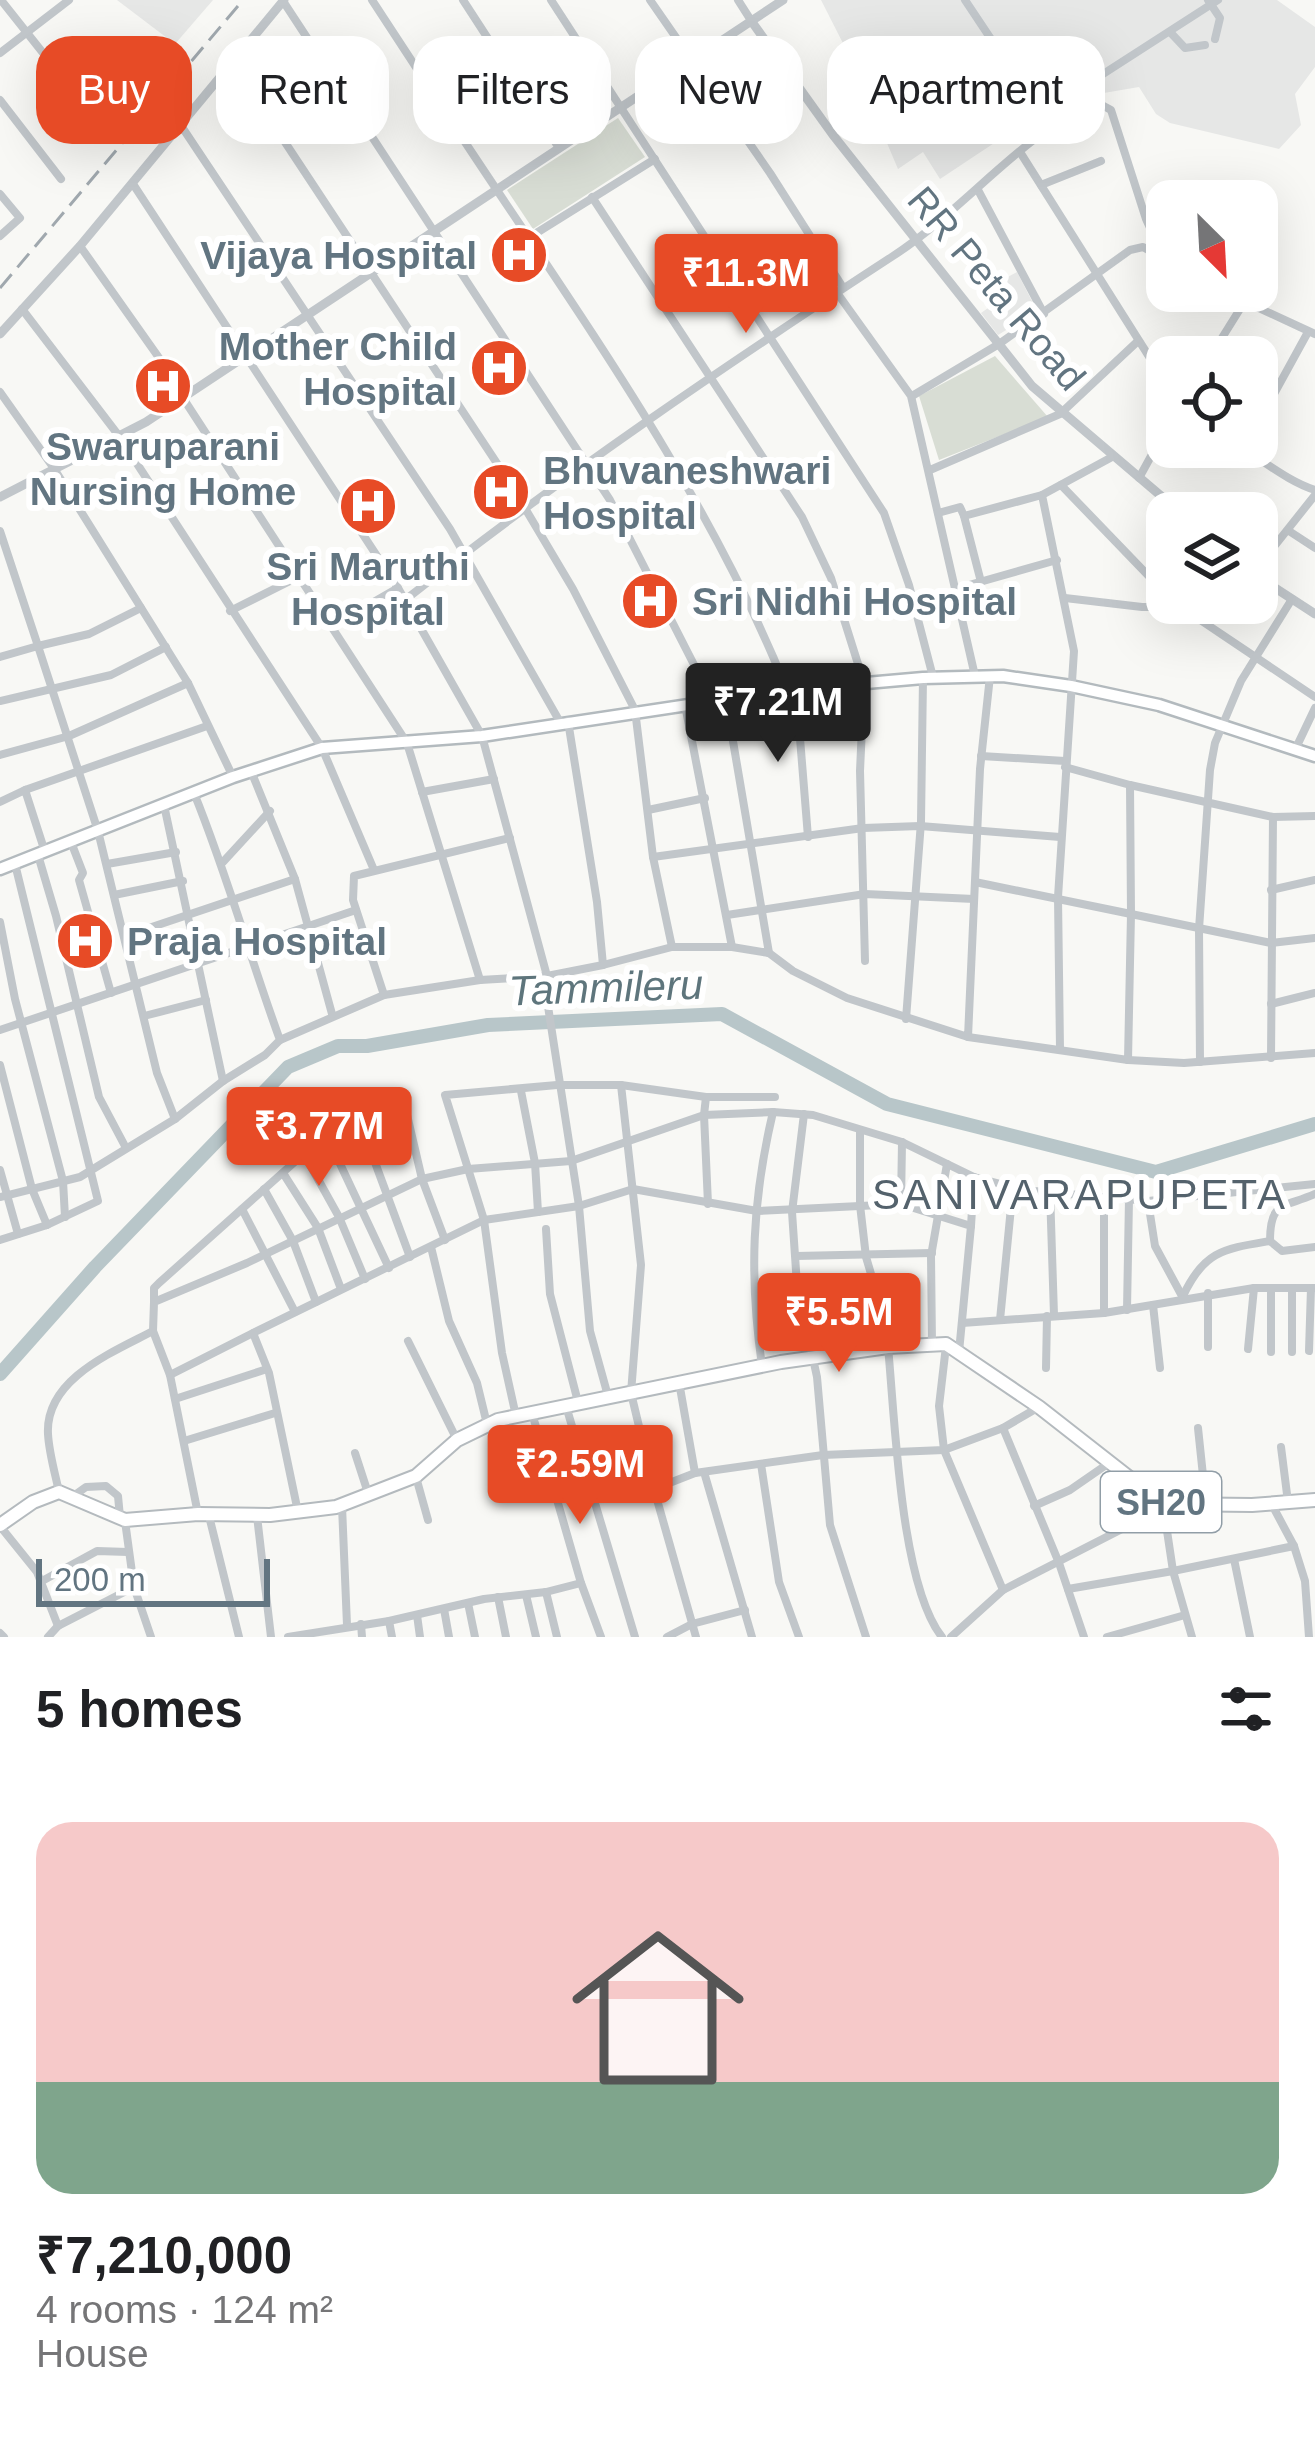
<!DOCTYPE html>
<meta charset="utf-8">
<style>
:root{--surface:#fff;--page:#f2f2f2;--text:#202124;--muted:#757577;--line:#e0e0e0;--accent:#e74b26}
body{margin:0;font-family:Helvetica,sans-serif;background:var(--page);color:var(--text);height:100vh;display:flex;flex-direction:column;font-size:45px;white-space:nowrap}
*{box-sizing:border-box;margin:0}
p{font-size:39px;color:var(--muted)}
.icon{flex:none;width:66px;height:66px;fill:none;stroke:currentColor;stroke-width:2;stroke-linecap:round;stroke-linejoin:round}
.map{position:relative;height:1637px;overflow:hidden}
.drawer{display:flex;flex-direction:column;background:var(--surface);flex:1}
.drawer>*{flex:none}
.top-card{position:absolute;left:36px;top:36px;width:1245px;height:108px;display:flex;gap:24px}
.needle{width:78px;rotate:156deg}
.tools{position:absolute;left:1146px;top:180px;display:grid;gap:24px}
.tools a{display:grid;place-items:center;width:132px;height:132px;border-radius:24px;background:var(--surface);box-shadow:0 12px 48px #0002;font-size:60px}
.scale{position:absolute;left:36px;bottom:30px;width:234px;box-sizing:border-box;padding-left:12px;border:6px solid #627581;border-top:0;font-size:33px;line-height:42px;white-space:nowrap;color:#627581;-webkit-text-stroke:9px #fff;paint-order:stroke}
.price{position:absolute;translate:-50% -102px;padding:0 27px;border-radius:12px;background:var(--accent);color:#fff;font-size:39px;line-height:78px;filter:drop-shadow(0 3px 6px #0008)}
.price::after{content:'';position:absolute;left:50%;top:72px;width:36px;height:27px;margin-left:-18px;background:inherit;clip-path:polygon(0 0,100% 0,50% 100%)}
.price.selected{background:#222;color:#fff}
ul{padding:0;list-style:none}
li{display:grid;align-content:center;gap:24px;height:636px;padding:0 36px}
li+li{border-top:3px solid var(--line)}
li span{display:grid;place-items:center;height:372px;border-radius:36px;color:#555}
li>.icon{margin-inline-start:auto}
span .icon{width:216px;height:216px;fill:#fffc;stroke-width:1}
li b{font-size:51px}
h2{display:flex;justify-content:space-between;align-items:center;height:144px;padding:0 36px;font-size:51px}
.pill{padding:0 42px;border-radius:36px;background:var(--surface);box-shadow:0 12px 48px #0002;font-size:42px;line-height:108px}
.pill.selected{background:var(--accent);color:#fff}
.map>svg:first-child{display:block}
.built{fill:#e6e7e6}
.green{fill:#d8ddd4}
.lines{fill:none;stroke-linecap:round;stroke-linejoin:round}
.river{stroke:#b8c6c9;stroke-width:14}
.secondary-casing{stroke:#b3babe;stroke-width:15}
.primary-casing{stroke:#b4babe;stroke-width:16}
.minor{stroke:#c1c6ca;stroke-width:8}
.tertiary{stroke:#c1c6ca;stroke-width:9}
.secondary{stroke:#fff;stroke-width:10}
.primary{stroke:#fff;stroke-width:12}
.rail{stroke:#a0a8ae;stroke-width:3;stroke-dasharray:18 9;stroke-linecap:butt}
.labels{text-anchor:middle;stroke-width:12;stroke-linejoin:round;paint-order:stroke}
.shield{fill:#fff;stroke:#919ea7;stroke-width:3}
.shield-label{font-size:36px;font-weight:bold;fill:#627581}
.poi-label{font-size:39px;font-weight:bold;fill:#627581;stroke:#fff;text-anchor:start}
.street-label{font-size:39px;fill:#627581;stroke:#fff}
.water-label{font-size:42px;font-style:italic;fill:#5e757c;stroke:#fff}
.neighbourhood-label{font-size:42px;letter-spacing:3px;fill:#54626c;stroke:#fff}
</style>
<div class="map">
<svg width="1315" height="1637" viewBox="0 0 1315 1637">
<rect width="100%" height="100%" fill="#f8f8f5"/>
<g class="built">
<polygon points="117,0 213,0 175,44"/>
<polygon points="821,0 1277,0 1315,27 1315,67 1295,94 1301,125 1279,149 1170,123 1156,114 1139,87 1092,95 1038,125 1029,120 940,179 923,152 898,169 852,61"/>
<polygon points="1017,272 1037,311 998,335 981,313 998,301 989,287"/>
</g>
<g class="green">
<polygon points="618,118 645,157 533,229 507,190"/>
<polygon points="995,356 1048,417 939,460 919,396"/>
</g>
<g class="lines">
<polyline class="river" points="0,1374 95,1267 288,1067 338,1046 367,1046 488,1025 722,1014 887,1104 1156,1172 1315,1124"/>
<defs>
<polyline id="secondary" points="0,869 233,777 322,748 482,736 787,690 923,678 1003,676 1071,686 1159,705 1315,756"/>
<polyline id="primary" points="0,1525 33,1502 59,1492 125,1520 198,1514 270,1515 336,1507 416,1476 457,1440 498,1420 781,1362 888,1347 946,1344 1039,1407 1163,1504 1252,1505 1315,1500"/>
</defs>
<use href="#secondary" class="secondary-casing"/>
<use href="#primary" class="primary-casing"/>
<g class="minor">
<polyline points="1,0 101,126"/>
<polyline points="372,0 457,130 583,46"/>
<polyline points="463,0 559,148"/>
<polyline points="551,0 884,513 909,585 933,677"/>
<polyline points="650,0 770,173 842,286"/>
<polyline points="738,0 752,22"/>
<polyline points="965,0 1041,114 1218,0"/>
<polyline points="1208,0 1220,18 1215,39"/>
<polyline points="283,1 610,500 712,700"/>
<polyline points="1170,32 1185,48 1205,45"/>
<polyline points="0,53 69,0"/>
<polyline points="234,65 510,483 573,589 635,710 653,857 672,947"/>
<polyline points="0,100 61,179"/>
<polyline points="182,127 450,529 560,722"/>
<path d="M457,130C576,311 706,488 787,690"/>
<polyline points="1020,152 1167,385"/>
<polyline points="133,184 398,588 482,736 547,976 480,980 384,995 280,1040"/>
<polyline points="1041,185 1101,161"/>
<polyline points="978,190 1044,314"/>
<polyline points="0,194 20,218 0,236"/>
<polyline points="592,197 802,517 831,578 864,683 860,771 865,961"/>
<polyline points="530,237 655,159"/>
<polyline points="80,246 186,396"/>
<polyline points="835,290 911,396 975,676"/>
<polyline points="1222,291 1315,334"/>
<polyline points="22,309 119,436 322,748 374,870"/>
<polyline points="1210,357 1245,301"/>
<polyline points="0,392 55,470 188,683 233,777"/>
<polyline points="912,396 999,344 1130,250 1143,247 1166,260"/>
<polyline points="183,398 407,743 480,980"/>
<polyline points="1257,425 1308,332"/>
<path d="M1240,447C1264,461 1289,482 1315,490"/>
<polyline points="930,470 1060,414 1138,341"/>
<polyline points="1139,478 1167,427"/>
<polyline points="1061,485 1167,595"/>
<polyline points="938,513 960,507 964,516 1042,495"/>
<polyline points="964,516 981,582"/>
<polyline points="0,531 38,646 89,634 141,608"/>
<polyline points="1289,531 1315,548"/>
<polyline points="1257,568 1315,495"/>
<polyline points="955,589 1057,560"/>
<polyline points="1065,598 1142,607 1177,607"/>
<path d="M405,600C562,476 726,365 893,256C962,211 1015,142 1089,104L1098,103L1111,110L1146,219L1165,260"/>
<polyline points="1175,603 1315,697"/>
<polyline points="230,611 298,577"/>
<polyline points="332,626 398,588"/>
<polyline points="0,657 38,646 98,831 157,1073 175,1119"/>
<polyline points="796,689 808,837"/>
<polyline points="726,700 769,953"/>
<polyline points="0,701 111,675 166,647"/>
<polyline points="685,705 732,947"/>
<polyline points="568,721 597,902 603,965 547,976 545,987 579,1206 590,1331 608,1396"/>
<polyline points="1295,750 1315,708"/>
<polyline points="0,755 69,736 188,683"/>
<polyline points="981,756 1065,761"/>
<polyline points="251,771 295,879 332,1014"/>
<polyline points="1130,785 1273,817 1271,1058"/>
<polyline points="25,790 207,726"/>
<polyline points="422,792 494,779"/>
<polyline points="0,802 25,790 45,852"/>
<polyline points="164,805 223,1081"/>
<polyline points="648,810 705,798"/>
<polyline points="1273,817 1315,816"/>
<polyline points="71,842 83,873 79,880 111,993"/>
<polyline points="38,855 56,916 99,1097 126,1148"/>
<polyline points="653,857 863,828 920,826 1060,837"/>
<polyline points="223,862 270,811"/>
<polyline points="107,864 176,852"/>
<polyline points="975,882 1131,914 1130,785 1065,767"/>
<polyline points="1271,890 1315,880"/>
<polyline points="114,895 183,881"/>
<polyline points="727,915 865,894 974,899"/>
<polyline points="0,922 15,999 63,1181 65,1217"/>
<polyline points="125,936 295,879"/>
<polyline points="603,965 672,947 732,947 769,953 793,971 847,998 968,1037 980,769 990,676"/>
<polyline points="384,995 353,900 354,876 510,838"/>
<polyline points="1271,1004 1315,993"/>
<polyline points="144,1016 206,1000"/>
<polyline points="906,1019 921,822 923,678"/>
<polyline points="0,1030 356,910"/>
<polyline points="968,1037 1128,1060 1131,914 1271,943 1315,938"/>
<polyline points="1060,1049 1058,897 1074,651 1042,495 1112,457"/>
<polyline points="1128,1060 1184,1063 1315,1053"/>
<polyline points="1200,1062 1199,929 1210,770 1215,743 1241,681 1292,599"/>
<polyline points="0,1065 32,1189 47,1225"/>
<polyline points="621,1085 641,1265 631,1393 654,1489 695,1473 823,1455 944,1450 1003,1428 1039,1407"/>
<polyline points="521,1091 535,1163 538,1212"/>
<polyline points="706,1097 704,1115 708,1204"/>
<polyline points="773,1112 813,1115 902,1142 974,1177 1023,1190 1148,1201 1315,1184"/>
<polyline points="804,1114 792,1212 797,1285 817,1377 830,1525 866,1637"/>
<polyline points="407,1115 422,1179 445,1240"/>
<polyline points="860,1132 860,1205 866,1257 892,1345"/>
<polyline points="326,1134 352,1122 363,1130 410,1257"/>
<polyline points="304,1154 339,1217 365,1279"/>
<polyline points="0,1170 18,1234"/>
<polyline points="283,1173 318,1228 341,1289"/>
<polyline points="264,1189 293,1241 316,1302"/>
<polyline points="1050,1191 1054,1315"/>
<path d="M0,1197L80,1177L175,1119L223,1081L265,1055L280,1040C250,958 227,874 194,793"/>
<polyline points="1148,1201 1155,1246 1182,1296"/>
<polyline points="901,1204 902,1142"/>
<polyline points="242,1209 295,1312"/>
<polyline points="971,1226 974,1177"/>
<polyline points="546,1229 550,1294 578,1402"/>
<polyline points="0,1240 47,1225 98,1201 15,864"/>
<polyline points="1270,1241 1282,1251 1315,1247"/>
<polyline points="431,1247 449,1321 477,1383 487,1424"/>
<polyline points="796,1256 932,1253"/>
<polyline points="1271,1288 1271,1352"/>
<polyline points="1292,1288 1292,1352"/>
<path d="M1183,1296C1204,1251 1223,1249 1270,1241C1270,1200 1284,1208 1315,1194"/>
<polyline points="154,1302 154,1288 159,1283 326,1134 389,1268"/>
<polyline points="1153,1305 1160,1368"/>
<polyline points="1127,1310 1129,1199"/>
<polyline points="1104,1313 1104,1197"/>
<polyline points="1000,1320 1013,1187"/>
<polyline points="962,1323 1104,1313 1254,1288 1315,1288"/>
<polyline points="153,1331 170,1375 198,1514"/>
<polyline points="253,1333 484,1220 579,1206 633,1189 757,1211 901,1204 971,1226 959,1352"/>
<polyline points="408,1341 457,1440"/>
<polyline points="932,1344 931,1256 947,1164"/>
<polyline points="946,1346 939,1406 944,1450 1003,1590"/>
<path d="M888,1347C895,1418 900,1584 942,1637"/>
<polyline points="1208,1347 1208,1293"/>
<polyline points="1248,1349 1254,1288"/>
<polyline points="1309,1351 1311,1288"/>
<polyline points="1046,1368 1047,1316"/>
<polyline points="170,1375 253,1333 269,1373 298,1512"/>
<polyline points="679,1382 695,1473"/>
<polyline points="175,1399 267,1369"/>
<polyline points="566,1406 635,1637"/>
<polyline points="532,1413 581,1583"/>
<polyline points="516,1416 502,1353 484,1220 445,1095 557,1085 621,1085 706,1097 775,1097"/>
<polyline points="1003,1428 1059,1563 1084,1637"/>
<polyline points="1198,1428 1206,1504"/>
<polyline points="184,1441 275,1413"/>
<polyline points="1281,1447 1288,1502"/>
<polyline points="355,1453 368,1493"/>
<polyline points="761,1464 779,1582 799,1637"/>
<polyline points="704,1472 752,1637"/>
<polyline points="416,1477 428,1520"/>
<polyline points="654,1489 696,1637"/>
<path d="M59,1492C55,1473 49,1453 48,1434C45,1379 113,1352 153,1331L154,1302L247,1263L422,1179L468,1169L571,1161L704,1115L773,1112C752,1201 749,1275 762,1366"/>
<polyline points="72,1497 86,1487 106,1486 118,1496 120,1517"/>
<polyline points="1271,1503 1294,1546 1305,1581 1309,1637"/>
<polyline points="342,1506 347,1625"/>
<polyline points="1034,1506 1070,1490 1109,1463"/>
<polyline points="209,1516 239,1637"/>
<polyline points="257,1516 271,1637"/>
<polyline points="0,1526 37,1572 58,1626"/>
<polyline points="1234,1559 1250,1637"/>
<polyline points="42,1581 97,1551 128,1552"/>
<polyline points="134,1587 151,1637"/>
<polyline points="546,1592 557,1637"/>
<polyline points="526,1595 536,1637"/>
<polyline points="498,1597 506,1637"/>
<polyline points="468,1603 475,1637"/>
<polyline points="444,1609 449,1637"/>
<polyline points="417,1615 420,1637"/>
<polyline points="389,1621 392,1637"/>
<polyline points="361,1624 362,1637"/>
<polyline points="0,1633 4,1637"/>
<polyline points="48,1637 58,1626 134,1587 125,1521"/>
<polyline points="288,1637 389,1621 484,1599 546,1592 581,1583 601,1637"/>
<polyline points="667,1637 692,1624 745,1610"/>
<polyline points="951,1637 1003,1590 1124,1528 1163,1504 1173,1571 1068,1589"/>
<polyline points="1107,1637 1185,1615"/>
<polyline points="1192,1637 1173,1571 1294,1546"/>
</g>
<g class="tertiary">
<polyline points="752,22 833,135 1032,386 1181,513"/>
<polyline points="0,334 80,246 284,0"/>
<polyline points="0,497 146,422 783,0"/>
<polyline points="1257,576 1315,614"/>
</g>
<use href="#secondary" class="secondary"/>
<use href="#primary" class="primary"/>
<polyline class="rail" points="0,288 243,0"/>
</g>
<defs>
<symbol id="hospital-disc" viewBox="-11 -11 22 22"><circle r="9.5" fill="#e74b26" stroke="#fff"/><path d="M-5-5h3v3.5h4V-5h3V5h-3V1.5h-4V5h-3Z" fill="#fff"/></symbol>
</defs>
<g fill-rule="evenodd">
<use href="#hospital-disc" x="486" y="222" width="66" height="66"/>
<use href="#hospital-disc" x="466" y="335" width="66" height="66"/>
<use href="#hospital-disc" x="130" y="353" width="66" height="66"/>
<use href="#hospital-disc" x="468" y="459" width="66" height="66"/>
<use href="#hospital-disc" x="335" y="473" width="66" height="66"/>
<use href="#hospital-disc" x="617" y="568" width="66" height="66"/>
<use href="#hospital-disc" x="52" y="908" width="66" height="66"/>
</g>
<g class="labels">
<rect class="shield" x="1101" y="1472" width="120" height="60" rx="9"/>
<g class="shield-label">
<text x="1161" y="1515">SH20</text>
</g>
<g class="poi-label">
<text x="477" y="269" text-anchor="end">Vijaya Hospital</text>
<text x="457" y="360" text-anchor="end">Mother Child<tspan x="457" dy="45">Hospital</tspan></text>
<text x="163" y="460" text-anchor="middle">Swaruparani<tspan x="163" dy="45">Nursing Home</tspan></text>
<text x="543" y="484">Bhuvaneshwari<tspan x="543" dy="45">Hospital</tspan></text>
<text x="368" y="580" text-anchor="middle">Sri Maruthi<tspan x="368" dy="45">Hospital</tspan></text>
<text x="692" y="615">Sri Nidhi Hospital</text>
<text x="127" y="955">Praja Hospital</text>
</g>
<g class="street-label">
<text transform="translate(997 288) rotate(50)" y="14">RR Peta Road</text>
</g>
<g class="water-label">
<text transform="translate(606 987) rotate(-2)" y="15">Tammileru</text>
</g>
<g class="neighbourhood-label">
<text x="1080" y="1209">SANIVARAPUPETA</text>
</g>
</g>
</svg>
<div class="tools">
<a><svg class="needle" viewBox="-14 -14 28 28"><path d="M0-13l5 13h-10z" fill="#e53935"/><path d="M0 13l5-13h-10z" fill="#757577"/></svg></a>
<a><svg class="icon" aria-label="locate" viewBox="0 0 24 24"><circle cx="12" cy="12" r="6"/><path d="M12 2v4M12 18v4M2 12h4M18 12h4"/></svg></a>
<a><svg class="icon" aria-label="layers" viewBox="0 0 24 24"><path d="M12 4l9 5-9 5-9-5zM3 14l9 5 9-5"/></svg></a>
</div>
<div class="scale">200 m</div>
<b class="price" style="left:746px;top:336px">₹11.3M</b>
<b class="price selected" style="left:778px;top:765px">₹7.21M</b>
<b class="price" style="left:319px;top:1189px">₹3.77M</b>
<b class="price" style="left:839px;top:1375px">₹5.5M</b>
<b class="price" style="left:580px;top:1527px">₹2.59M</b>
<div class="top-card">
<a class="pill selected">Buy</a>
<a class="pill">Rent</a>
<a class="pill">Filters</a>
<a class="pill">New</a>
<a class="pill">Apartment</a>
</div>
</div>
<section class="drawer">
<h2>5 homes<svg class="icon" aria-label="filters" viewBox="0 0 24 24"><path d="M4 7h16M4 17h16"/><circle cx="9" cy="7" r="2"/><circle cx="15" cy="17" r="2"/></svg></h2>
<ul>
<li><span style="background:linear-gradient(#f6c9c9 70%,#7fa58c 0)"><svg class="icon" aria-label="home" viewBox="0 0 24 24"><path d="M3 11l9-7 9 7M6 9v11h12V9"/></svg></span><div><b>₹7,210,000</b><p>4 rooms · 124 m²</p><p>House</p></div></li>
</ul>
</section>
